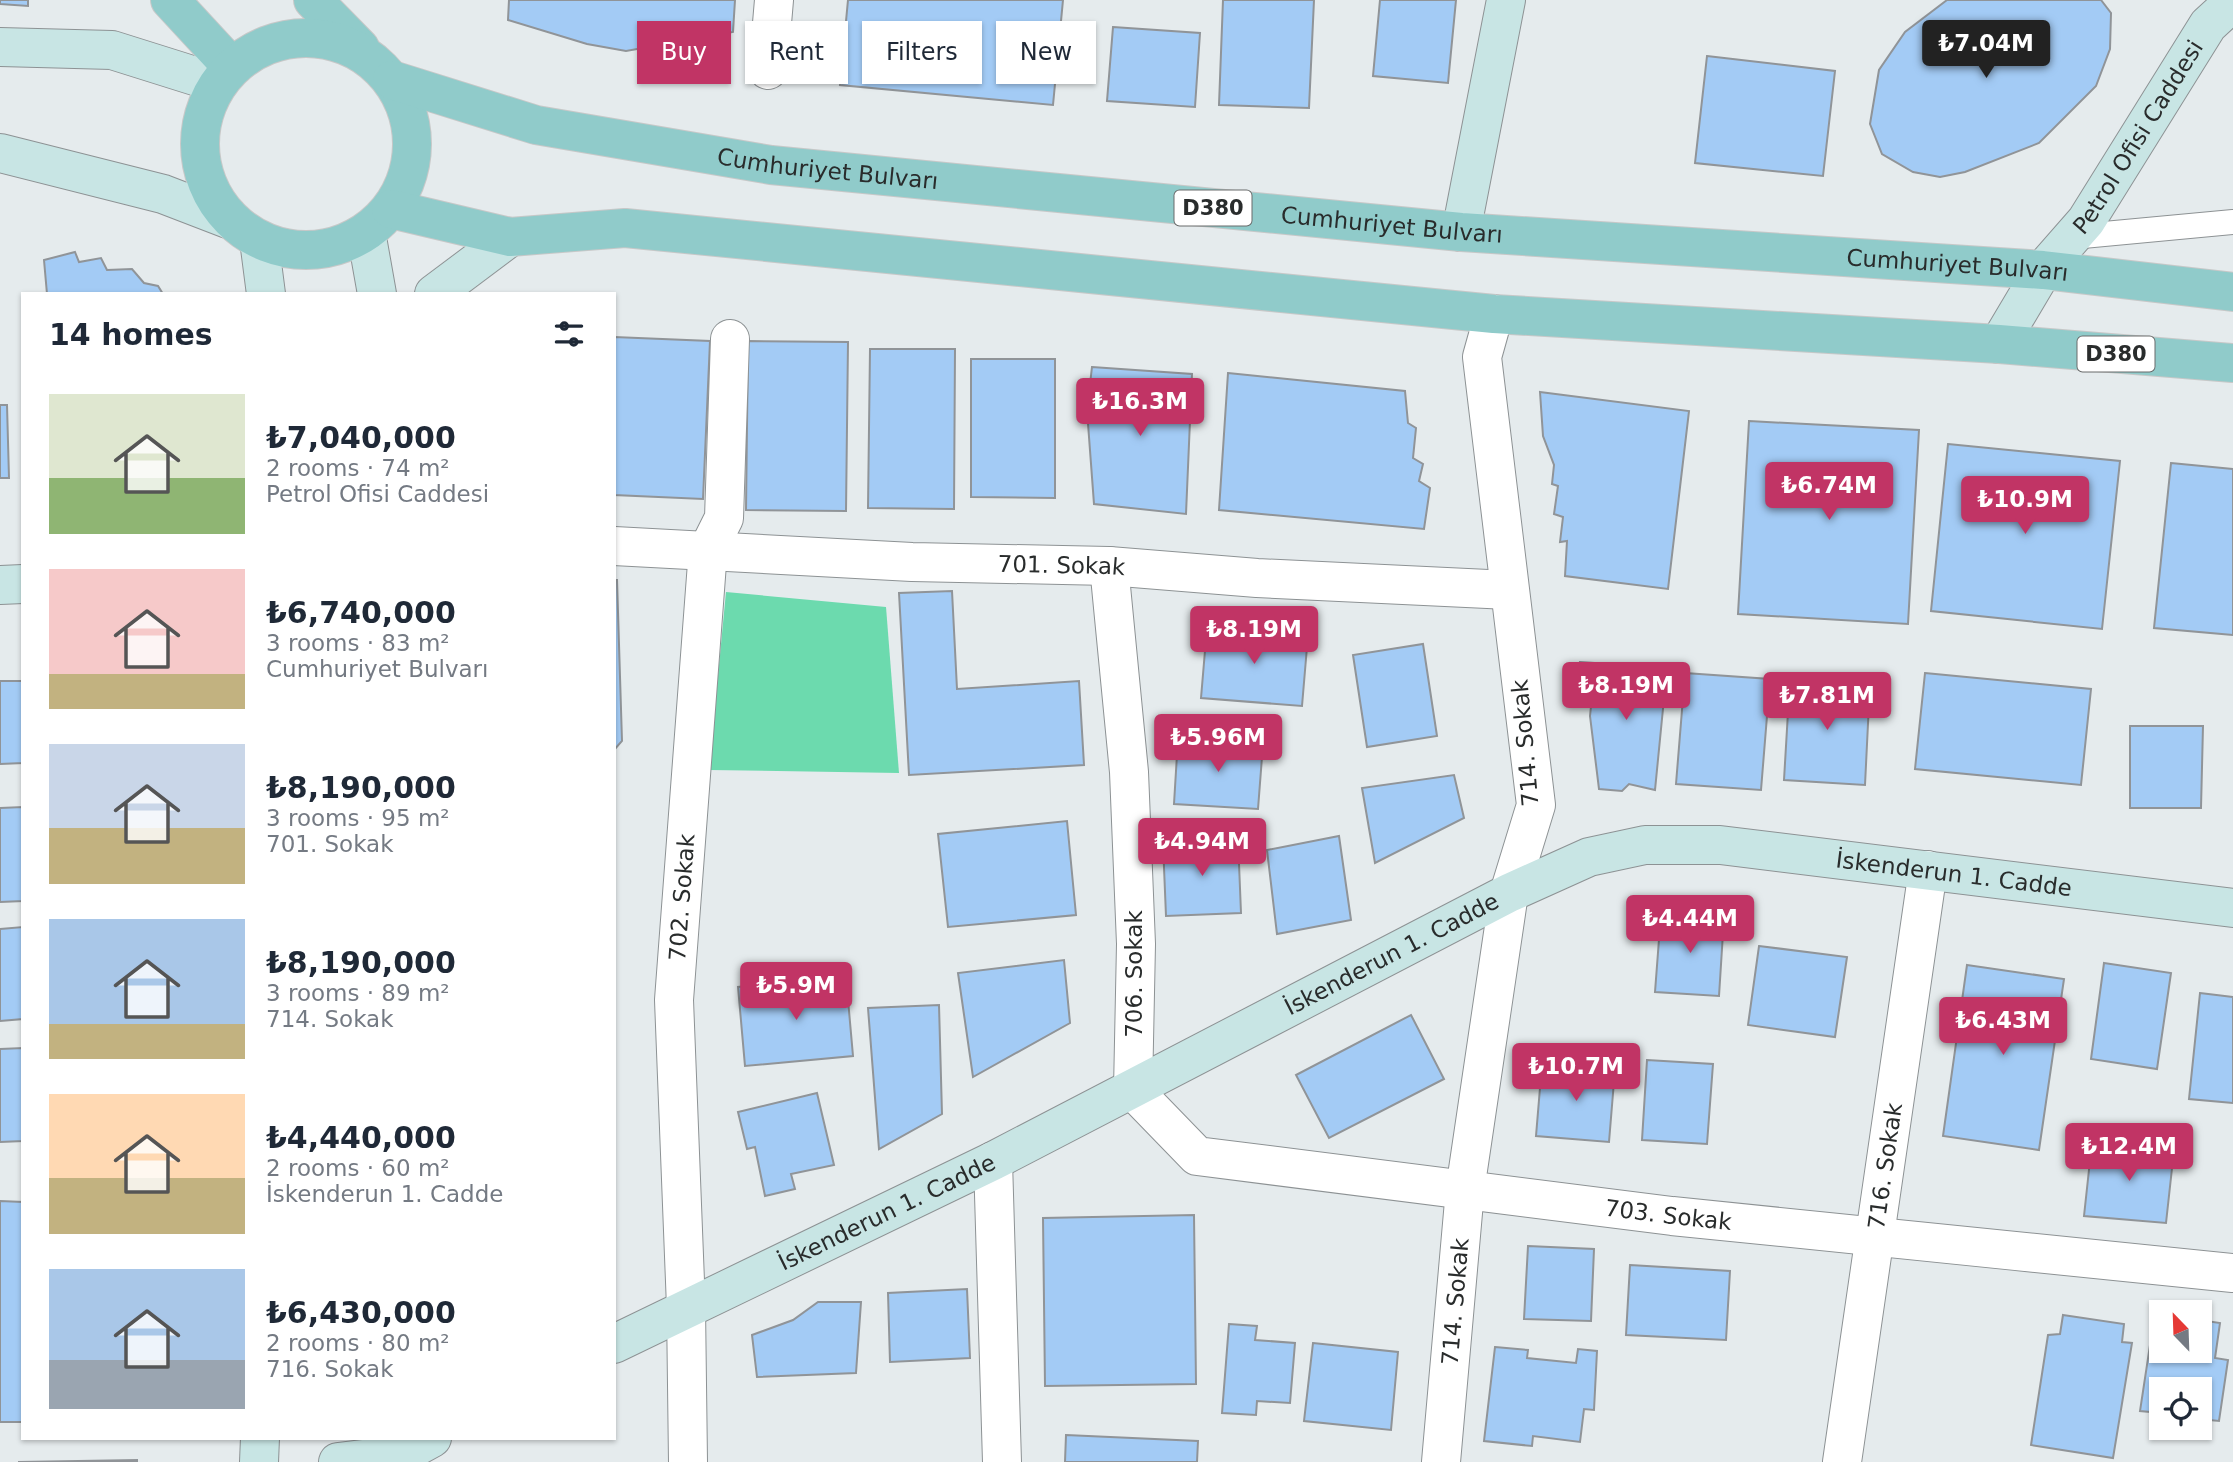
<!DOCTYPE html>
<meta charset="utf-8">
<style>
:root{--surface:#fff;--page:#f2f2f3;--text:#1f2937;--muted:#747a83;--accent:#c13465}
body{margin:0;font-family:"DejaVu Sans",sans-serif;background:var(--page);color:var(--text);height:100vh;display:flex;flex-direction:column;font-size:26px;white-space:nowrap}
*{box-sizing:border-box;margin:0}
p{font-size:23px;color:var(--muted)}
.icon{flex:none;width:38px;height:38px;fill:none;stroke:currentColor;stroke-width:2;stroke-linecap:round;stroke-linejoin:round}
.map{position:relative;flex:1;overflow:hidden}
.drawer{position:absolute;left:21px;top:292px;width:595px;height:1148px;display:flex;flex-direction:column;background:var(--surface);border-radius:0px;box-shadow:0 2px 5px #0004}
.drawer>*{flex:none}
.hud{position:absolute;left:637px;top:21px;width:665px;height:63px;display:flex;gap:14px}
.needle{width:46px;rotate:337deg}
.buttons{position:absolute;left:2149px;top:1300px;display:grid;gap:14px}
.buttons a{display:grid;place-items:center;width:63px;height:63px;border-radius:0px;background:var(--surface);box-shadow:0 2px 5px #0004;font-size:35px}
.price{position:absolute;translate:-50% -60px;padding:0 16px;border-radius:7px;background:var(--accent);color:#fff;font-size:23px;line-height:46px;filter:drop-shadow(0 2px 4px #0008)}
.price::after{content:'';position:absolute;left:50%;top:42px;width:21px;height:16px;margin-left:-10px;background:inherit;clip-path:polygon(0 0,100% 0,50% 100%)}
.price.selected{background:#222;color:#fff}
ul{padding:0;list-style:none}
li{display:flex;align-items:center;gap:21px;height:175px;padding:0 28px}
li span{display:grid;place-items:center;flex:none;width:196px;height:140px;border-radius:0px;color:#555}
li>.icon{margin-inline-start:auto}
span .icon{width:84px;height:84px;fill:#fffc;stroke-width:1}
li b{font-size:30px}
h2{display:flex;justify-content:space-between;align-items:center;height:84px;padding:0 28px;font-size:30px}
.chip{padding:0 24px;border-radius:0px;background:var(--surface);box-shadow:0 2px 5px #0004;font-size:24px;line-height:63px}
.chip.selected{background:var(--accent);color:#fff}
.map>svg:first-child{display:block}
.green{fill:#6cdaae}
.building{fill:#a3cbf5;stroke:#909498;stroke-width:2}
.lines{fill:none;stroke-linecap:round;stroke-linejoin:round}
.lane-casing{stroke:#8d9294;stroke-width:26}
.street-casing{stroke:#8d9294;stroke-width:40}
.secondary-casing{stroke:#8d9294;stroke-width:40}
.primary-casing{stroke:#c7c8c8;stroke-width:40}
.lane{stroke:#fff;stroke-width:24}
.street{stroke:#fff;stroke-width:38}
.secondary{stroke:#c8e5e4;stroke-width:38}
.primary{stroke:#90cbca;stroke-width:38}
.labels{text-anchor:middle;stroke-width:6;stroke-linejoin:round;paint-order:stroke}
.shield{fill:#fff;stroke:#696b6b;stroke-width:2}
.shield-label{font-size:21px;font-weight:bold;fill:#292c2c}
.street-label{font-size:23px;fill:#292c2c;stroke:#fff}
</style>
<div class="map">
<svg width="2233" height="1462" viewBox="0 0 2233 1462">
<rect width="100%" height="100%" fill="#e5ebed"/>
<polygon class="green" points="726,592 886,607 899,773 709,770"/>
<g class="building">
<polygon points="0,0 28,0 28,6 0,4"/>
<polygon points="509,0 735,0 733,32 626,51 587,44 508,20"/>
<polygon points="848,0 1063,0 1053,105 840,85"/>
<polygon points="1223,0 1314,0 1309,108 1219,105"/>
<polygon points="1380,0 1456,0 1448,83 1373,76"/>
<polygon points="1947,0 2101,0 2111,13 2110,49 2096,86 2039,143 1965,172 1940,177 1913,172 1882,154 1870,124 1879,70 1905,32"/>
<polygon points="1113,27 1200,33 1195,107 1107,101"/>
<polygon points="1707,56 1835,71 1823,176 1695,163"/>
<polygon points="75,252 79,262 101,258 107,270 132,269 144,283 158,286 163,294 47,294 44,260"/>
<polygon points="614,337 710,341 703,499 614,495"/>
<polygon points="748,341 848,342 846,511 746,510"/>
<polygon points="870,349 955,349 954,509 868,508"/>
<polygon points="971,359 1055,359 1055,498 971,497"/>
<polygon points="1092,367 1192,374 1186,514 1094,504 1087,410"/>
<polygon points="1228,373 1405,391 1408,423 1416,428 1413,458 1423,464 1419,481 1430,488 1424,529 1219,510"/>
<polygon points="1540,392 1689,411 1668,589 1565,576 1567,541 1560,542 1563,517 1554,514 1558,486 1552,484 1554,465 1543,436"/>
<polygon points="0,405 7,405 9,478 0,478"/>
<polygon points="1749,421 1919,430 1908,624 1738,614"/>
<polygon points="1948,444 2120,461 2102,629 1931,611"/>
<polygon points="2171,463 2233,469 2233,635 2154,628"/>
<polygon points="614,580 617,580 622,741 614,750"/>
<polygon points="952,591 957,689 1079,681 1084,765 909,775 899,593"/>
<polygon points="1207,627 1308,635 1302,706 1201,698"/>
<polygon points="1423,644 1437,736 1367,747 1353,655"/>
<polygon points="1580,662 1667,668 1655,790 1629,784 1622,791 1599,789 1590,716 1592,697 1585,696 1588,678 1581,677"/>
<polygon points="1685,673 1770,679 1761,790 1676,784"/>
<polygon points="1925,673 2091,689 2081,785 1915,769"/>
<polygon points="1790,678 1870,683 1865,785 1784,780"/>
<polygon points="0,681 23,681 23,763 0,764"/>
<polygon points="2130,726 2203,726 2201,808 2130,808"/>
<polygon points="1178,738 1263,744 1258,809 1174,804"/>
<polygon points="1454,775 1464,818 1375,863 1362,788"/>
<polygon points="23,807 23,901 0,902 0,808"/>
<polygon points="1067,821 1076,915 948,927 938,834"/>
<polygon points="1339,836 1351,920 1277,934 1267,850"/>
<polygon points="1238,839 1241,913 1166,916 1163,843"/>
<polygon points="1661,913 1724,917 1719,996 1655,992"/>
<polygon points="23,927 23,1019 0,1021 0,929"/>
<polygon points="1759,946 1847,957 1835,1037 1748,1025"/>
<polygon points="1064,960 1070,1023 973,1077 958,973"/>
<polygon points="2104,963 2171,973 2157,1069 2091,1059"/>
<polygon points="1967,965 2064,979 2039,1150 1943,1136"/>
<polygon points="846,977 853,1056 745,1066 738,987"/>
<polygon points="2200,993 2233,997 2233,1103 2189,1099"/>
<polygon points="939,1005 942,1114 879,1149 868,1008"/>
<polygon points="1411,1015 1444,1079 1329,1138 1296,1075"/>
<polygon points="23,1048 23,1141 0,1142 0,1049"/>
<polygon points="1647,1060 1713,1064 1707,1144 1642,1140"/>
<polygon points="1542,1064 1615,1069 1609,1142 1536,1136"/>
<polygon points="817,1093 834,1165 791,1174 795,1189 765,1196 755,1147 747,1149 738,1112"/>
<polygon points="2092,1142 2174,1150 2166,1223 2084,1216"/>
<polygon points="0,1201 23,1202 23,1422 0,1422"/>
<polygon points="1194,1215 1196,1384 1045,1386 1043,1218"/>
<polygon points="1528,1246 1594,1249 1591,1321 1524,1319"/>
<polygon points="1630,1265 1730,1271 1726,1340 1626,1335"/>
<polygon points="967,1289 970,1358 890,1362 888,1293"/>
<polygon points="818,1302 861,1302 856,1373 757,1377 752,1335 793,1320"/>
<polygon points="2063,1315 2124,1324 2122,1342 2132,1343 2113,1458 2031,1445 2048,1335 2060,1334"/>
<polygon points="2200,1320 2220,1323 2215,1358 2228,1360 2219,1421 2200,1419 2200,1390 2161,1390 2161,1413 2140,1411 2150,1345 2158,1346 2161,1325 2161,1351 2200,1351"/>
<polygon points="1229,1324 1257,1326 1255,1340 1295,1343 1290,1403 1257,1401 1256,1415 1222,1413"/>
<polygon points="1313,1343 1398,1352 1391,1430 1304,1421"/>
<polygon points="1495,1347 1528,1350 1527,1358 1576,1363 1578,1349 1597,1351 1594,1410 1584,1409 1580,1442 1533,1436 1532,1446 1484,1441"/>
<polygon points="1066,1435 1198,1441 1197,1462 1065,1462"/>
<polygon points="137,1460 137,1462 18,1462"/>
</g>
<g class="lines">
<defs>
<polyline id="lane" points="2072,237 2233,222"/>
<g id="street">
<polyline points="768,70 774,0"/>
<path id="s1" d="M614,546L912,562L1109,566L1257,578L1509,590"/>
<path id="s2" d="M1109,566L1129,772L1136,944L1133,1090L1197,1156L1672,1216L2233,1273"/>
<polyline points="993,1161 1002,1462"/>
<path id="s3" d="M688,1462L686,1307L674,1000L708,550L724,518L730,339"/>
<path id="s4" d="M1441,1462L1465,1190L1509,893L1536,805L1482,357L1494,314"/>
<path id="s5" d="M1842,1462L1928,870"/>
</g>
<g id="secondary">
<polyline points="0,47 112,50 217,83"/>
<polyline points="0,153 163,194 228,219"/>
<polyline points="366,232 377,294"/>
<polyline points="1461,232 1506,0"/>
<polyline points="259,240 266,294"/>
<polyline points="434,294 510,237"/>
<path id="s6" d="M1999,344L2043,270L2086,221L2208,25L2233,2"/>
<polyline points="0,585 23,584"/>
<path id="s7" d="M614,1344L993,1161L1509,893L1589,857L1645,845H1720L2233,908"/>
<polyline points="259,1462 260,1438"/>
<polyline points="338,1462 403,1454 432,1438"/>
</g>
<g id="primary">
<polyline points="170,0 231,66"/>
<polyline points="313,0 360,48"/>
<circle cx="306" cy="144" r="106"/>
<path id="s8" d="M392,80L536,125L771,165L1461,232L2043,270L2233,292"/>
<polyline points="391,209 510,237 625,228 1494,314 1999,344 2233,363"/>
</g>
</defs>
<use href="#lane" class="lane-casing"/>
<use href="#street" class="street-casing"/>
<use href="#secondary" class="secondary-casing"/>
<use href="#primary" class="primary-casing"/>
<use href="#lane" class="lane"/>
<use href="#street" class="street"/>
<use href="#secondary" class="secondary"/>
<use href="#primary" class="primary"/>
</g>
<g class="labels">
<g class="shield">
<rect x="1174.5" y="190.5" width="77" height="35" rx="5"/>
<rect x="2077.5" y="336.5" width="77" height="35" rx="5"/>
</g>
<g class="shield-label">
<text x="1213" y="215">D380</text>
<text x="2116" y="361">D380</text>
</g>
<g class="street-label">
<text dy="8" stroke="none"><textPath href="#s6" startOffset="250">Petrol Ofisi Caddesi</textPath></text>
<text dy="8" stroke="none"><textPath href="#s8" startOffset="446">Cumhuriyet Bulvarı</textPath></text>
<text dy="8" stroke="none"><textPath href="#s8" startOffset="1013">Cumhuriyet Bulvarı</textPath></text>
<text dy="8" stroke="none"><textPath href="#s8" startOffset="1580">Cumhuriyet Bulvarı</textPath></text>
<text dy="8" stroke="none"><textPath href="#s1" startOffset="448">701. Sokak</textPath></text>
<text transform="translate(1525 743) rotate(-95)" y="8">714. Sokak</text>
<text dy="8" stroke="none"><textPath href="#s7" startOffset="1458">İskenderun 1. Cadde</textPath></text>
<text dy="8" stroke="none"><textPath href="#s3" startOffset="565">702. Sokak</textPath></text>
<text dy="8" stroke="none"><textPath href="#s7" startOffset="870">İskenderun 1. Cadde</textPath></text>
<text transform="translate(1134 974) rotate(-90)" y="8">706. Sokak</text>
<text dy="8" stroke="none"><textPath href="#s5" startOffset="299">716. Sokak</textPath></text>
<text dy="8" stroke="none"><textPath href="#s7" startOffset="303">İskenderun 1. Cadde</textPath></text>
<text dy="8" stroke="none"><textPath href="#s2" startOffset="1092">703. Sokak</textPath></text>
<text dy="8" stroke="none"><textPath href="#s4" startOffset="161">714. Sokak</textPath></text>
</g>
</g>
</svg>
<div class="buttons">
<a><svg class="needle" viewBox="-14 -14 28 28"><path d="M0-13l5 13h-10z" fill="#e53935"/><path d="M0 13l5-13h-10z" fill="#747a83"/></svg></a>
<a><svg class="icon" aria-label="locate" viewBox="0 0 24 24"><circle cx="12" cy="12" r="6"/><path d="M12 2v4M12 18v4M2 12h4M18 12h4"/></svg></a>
</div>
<b class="price selected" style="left:1986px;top:80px">₺7.04M</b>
<b class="price" style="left:1140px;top:438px">₺16.3M</b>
<b class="price" style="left:1829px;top:522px">₺6.74M</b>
<b class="price" style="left:2025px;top:536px">₺10.9M</b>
<b class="price" style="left:1254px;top:666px">₺8.19M</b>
<b class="price" style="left:1626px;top:722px">₺8.19M</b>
<b class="price" style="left:1827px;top:732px">₺7.81M</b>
<b class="price" style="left:1218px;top:774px">₺5.96M</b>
<b class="price" style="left:1202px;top:878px">₺4.94M</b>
<b class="price" style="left:1690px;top:955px">₺4.44M</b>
<b class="price" style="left:796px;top:1022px">₺5.9M</b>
<b class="price" style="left:2003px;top:1057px">₺6.43M</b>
<b class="price" style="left:1576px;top:1103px">₺10.7M</b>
<b class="price" style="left:2129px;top:1183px">₺12.4M</b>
<div class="hud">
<a class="chip selected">Buy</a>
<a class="chip">Rent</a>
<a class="chip">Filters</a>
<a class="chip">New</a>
</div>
<section class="drawer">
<h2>14 homes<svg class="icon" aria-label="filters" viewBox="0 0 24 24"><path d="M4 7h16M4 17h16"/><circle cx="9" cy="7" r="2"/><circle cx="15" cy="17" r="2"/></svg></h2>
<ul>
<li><span style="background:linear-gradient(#dfe7d0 60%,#8fb573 0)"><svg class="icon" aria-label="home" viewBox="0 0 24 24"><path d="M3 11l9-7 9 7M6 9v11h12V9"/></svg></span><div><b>₺7,040,000</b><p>2 rooms · 74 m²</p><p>Petrol Ofisi Caddesi</p></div></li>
<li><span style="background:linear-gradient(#f6c9c9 75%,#c2b280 0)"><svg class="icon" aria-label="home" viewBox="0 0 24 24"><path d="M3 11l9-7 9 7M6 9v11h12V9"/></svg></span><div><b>₺6,740,000</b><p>3 rooms · 83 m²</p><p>Cumhuriyet Bulvarı</p></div></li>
<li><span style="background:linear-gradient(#c9d6e8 60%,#c2b280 0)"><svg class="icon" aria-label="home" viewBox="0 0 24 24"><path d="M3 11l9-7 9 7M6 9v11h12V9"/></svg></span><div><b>₺8,190,000</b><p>3 rooms · 95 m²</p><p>701. Sokak</p></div></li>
<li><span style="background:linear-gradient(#a9c7e8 75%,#c2b280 0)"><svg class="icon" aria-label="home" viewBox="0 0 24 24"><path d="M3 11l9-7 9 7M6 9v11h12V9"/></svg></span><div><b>₺8,190,000</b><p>3 rooms · 89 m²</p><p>714. Sokak</p></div></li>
<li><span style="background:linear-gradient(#ffd9b3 60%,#c2b280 0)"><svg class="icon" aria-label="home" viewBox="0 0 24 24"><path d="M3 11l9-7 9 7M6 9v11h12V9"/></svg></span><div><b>₺4,440,000</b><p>2 rooms · 60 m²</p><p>İskenderun 1. Cadde</p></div></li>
<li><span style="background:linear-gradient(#a9c7e8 65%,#9aa5b1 0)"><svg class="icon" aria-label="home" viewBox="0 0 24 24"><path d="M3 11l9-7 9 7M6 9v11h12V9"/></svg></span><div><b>₺6,430,000</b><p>2 rooms · 80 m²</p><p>716. Sokak</p></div></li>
</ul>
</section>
</div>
